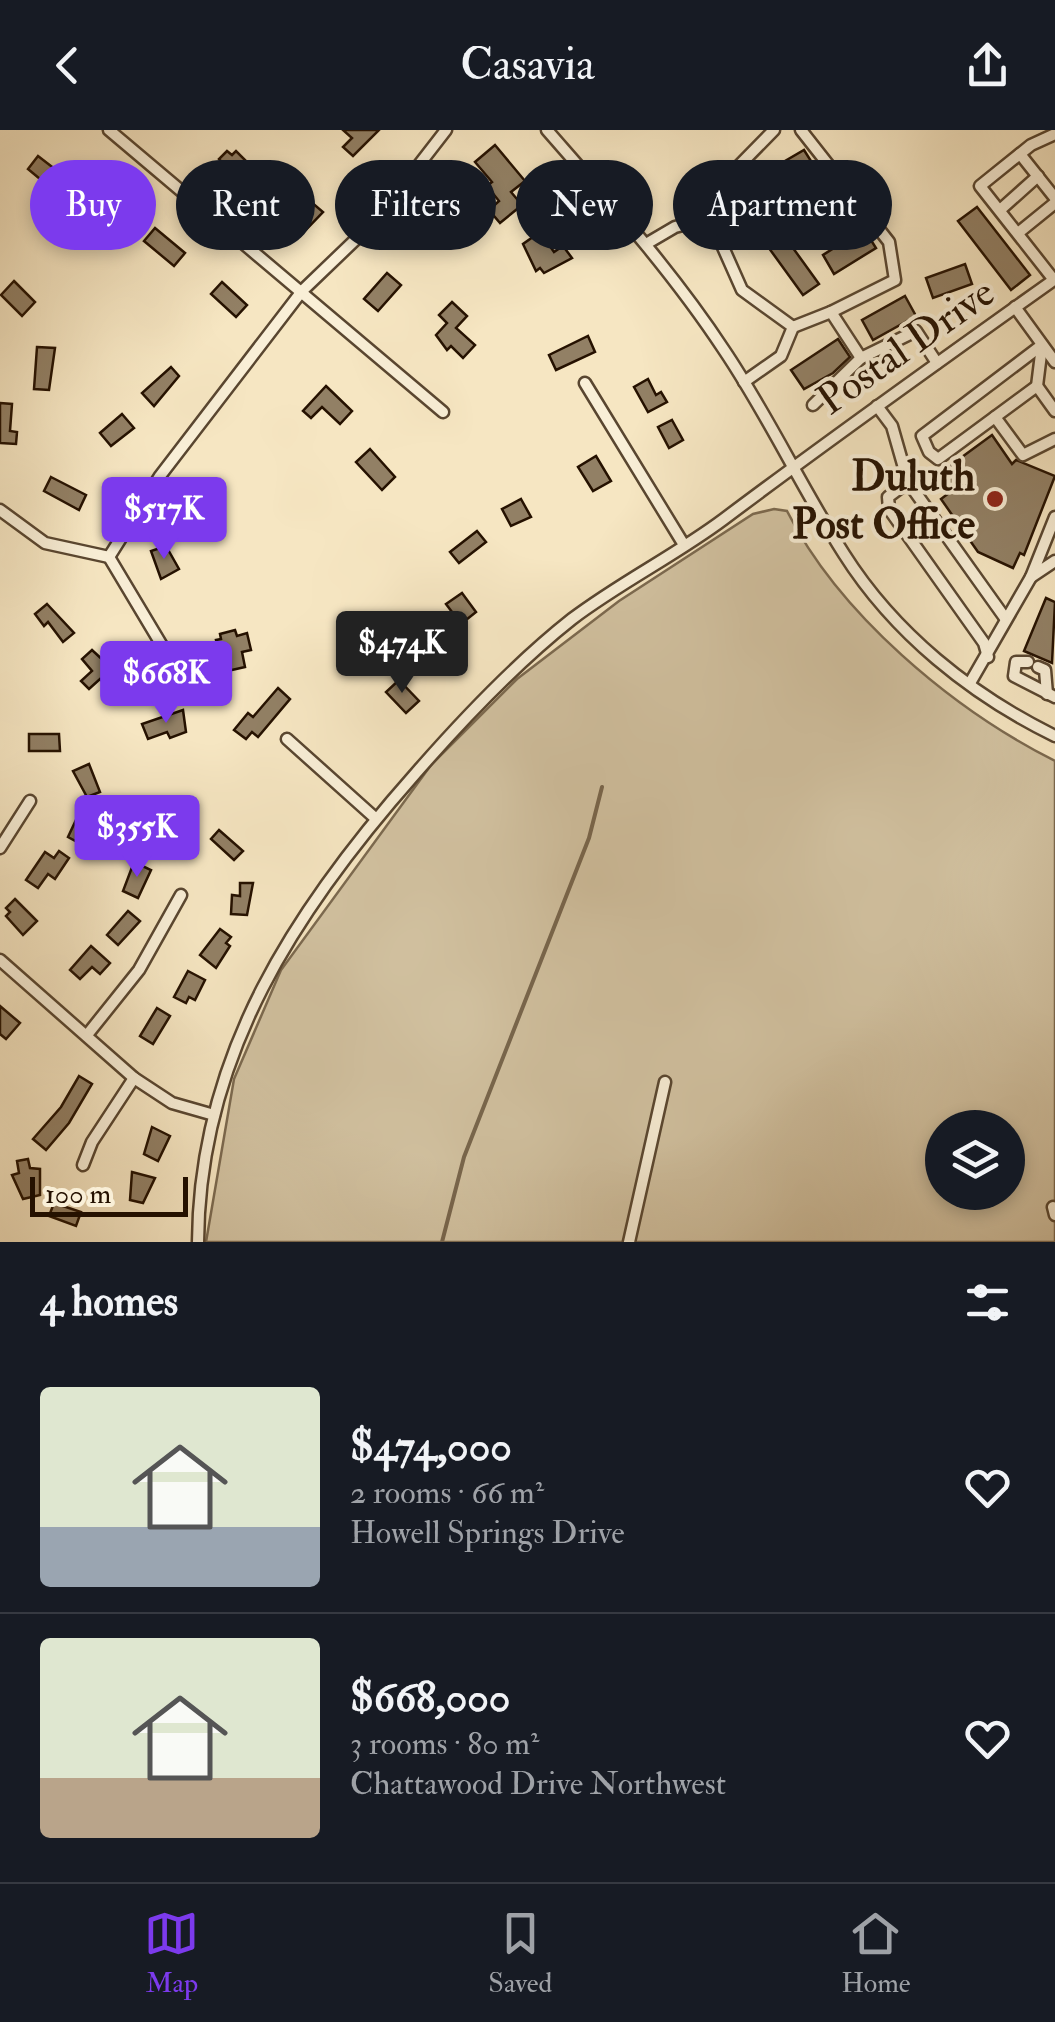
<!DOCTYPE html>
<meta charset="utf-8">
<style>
:root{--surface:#171b24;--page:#242831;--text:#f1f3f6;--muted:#9ea1a6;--line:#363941;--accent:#7c3aed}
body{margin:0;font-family:"IM FELL Double Pica",serif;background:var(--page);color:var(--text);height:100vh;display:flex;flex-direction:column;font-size:38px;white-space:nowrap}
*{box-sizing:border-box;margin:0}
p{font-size:32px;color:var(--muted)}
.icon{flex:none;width:55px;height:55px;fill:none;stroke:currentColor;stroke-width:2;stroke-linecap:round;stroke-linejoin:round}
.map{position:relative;height:1112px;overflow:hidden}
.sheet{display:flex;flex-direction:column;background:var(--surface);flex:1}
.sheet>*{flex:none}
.hud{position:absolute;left:30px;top:30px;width:995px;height:90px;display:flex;gap:20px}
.tools{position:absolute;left:925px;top:980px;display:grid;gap:20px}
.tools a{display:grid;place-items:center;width:100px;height:100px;border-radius:50%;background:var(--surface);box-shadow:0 5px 15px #0003;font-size:50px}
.scale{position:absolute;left:30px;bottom:25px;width:158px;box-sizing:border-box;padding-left:10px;border:5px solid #251100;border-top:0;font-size:28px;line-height:35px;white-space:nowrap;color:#251100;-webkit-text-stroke:8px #f9efd7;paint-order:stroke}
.price{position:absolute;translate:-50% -85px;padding:0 22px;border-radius:10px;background:var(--accent);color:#fff;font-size:32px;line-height:65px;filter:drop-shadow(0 2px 5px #0008)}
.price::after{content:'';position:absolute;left:50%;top:60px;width:30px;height:22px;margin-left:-15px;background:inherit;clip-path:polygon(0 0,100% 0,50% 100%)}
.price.on{background:#222;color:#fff}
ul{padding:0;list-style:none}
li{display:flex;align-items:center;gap:30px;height:250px;padding:0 40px}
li+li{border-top:2px solid var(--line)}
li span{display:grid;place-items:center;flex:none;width:280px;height:200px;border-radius:10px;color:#555}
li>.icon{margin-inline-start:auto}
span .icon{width:120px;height:120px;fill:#fffc;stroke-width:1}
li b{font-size:42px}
h2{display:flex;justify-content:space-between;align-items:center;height:120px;padding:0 40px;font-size:42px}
.chip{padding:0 35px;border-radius:45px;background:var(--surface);box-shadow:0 5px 15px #0003;font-size:35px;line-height:90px}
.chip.on{background:var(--accent);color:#fff}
header{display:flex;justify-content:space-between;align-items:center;height:130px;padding:0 40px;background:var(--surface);font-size:45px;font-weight:600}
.tabs{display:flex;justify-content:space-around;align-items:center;height:140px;border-top:2px solid var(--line);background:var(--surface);font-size:28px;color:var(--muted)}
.tabs a{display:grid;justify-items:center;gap:5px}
.tabs .on{color:var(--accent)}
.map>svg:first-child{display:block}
.green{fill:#d2c2a1;stroke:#7c6a50;stroke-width:2.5;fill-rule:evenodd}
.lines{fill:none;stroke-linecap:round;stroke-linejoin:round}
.stream{stroke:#78664d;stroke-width:4}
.building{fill:#928065;stroke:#251100;stroke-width:2.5}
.minor-casing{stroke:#594630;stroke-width:15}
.minor{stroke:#f9efd7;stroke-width:10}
.poi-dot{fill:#8f2418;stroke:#f9efd7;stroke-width:4}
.labels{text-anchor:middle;stroke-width:8;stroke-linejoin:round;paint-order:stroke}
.street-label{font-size:42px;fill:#251100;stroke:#f9efd7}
.poi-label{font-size:42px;font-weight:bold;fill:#251100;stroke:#f9efd7;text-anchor:end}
</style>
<header><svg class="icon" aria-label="back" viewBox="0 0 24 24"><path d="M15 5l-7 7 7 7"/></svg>Casavia<svg class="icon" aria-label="share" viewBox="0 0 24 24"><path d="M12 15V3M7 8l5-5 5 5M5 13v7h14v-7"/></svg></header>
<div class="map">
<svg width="1055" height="1112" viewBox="0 0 1055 1112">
<rect width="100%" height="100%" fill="#f6e6c2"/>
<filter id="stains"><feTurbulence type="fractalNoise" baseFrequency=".002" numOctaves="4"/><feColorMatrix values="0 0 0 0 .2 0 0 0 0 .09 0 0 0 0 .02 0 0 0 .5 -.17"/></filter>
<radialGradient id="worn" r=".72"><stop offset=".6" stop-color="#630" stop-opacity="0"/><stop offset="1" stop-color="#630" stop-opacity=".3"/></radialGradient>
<path class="green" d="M774,379L787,381C839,484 952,579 1055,631V1112H206L234,949L281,840L431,635L517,549L619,471L753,384ZM942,998H1008V1062H942Z"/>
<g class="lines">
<polyline class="stream" points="442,1112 464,1027 589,708 602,657"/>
</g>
<g class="building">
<polygon points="343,0 379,0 353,26 343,17 352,8"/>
<polygon points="495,15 525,51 511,62 522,75 500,93 489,80 499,71 487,56 492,52 475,32"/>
<polygon points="804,20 816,39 773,65 761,45"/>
<polygon points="227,21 232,25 236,21 263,48 250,61 219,29"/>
<polygon points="38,26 69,50 58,64 28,39"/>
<polygon points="754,64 819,154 803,165 766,114 761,118 734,77"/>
<polygon points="278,69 291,81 297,75 302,80 310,71 323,82 300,106 270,78"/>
<polygon points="106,71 128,84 125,87 131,93 121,103 97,81"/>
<polygon points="977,77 1030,145 1011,160 958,91"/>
<polygon points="155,98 185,123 174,136 144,111"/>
<polygon points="864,99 876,118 834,144 823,125"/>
<polygon points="540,102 554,122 563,116 572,128 544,143 540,138 536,141 523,114"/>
<polygon points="965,134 972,154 933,168 926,148"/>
<polygon points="387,143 401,155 378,181 364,169"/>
<polygon points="14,151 35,172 22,186 1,165"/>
<polygon points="222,152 247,175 236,187 211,164"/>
<polygon points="905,166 916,186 873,210 862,190"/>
<polygon points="452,172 467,186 456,198 475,215 463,228 451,216 447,220 436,205 447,193 439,185"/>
<polygon points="588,206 595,222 556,240 549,225"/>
<polygon points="838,209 850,227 833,243 804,259 791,240"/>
<polygon points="37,217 55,218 49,260 34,259"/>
<polygon points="171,237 179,246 154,276 142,263"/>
<polygon points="648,249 656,265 661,262 667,272 648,282 634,257"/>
<polygon points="326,256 352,281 340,294 322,277 311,288 303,281"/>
<polygon points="0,273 12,274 10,301 17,302 16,314 0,313"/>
<polygon points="122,284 134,298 111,316 100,303"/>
<polygon points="672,290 683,310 669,318 658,297"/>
<polygon points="992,305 1012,334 1016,330 1055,346 1024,425 1020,423 1013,438 978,422 941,369 949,363 936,346"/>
<polygon points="370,319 395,347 382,360 356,332"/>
<polygon points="596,326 611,351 593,361 578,337"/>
<polygon points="51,347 86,365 79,380 44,361"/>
<polygon points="202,360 213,372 195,391 204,400 194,410 182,398 190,391 181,381"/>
<polygon points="521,369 531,387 511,396 502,379"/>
<polygon points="477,401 486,412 459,433 450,422"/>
<polygon points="166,416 179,439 161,449 151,421"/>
<polygon points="462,463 476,482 461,494 446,474"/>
<polygon points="1046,468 1055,472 1052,533 1024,521"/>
<polygon points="47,474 74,503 63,512 48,492 44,496 35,484"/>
<polygon points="235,500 237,506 247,503 251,520 242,522 245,537 223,542 216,510 221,509 220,504"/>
<polygon points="92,520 120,546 108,557 100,549 89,559 81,551 92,541 82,529"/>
<polygon points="399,550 419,571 406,583 386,562"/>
<polygon points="278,558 290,569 258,607 252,602 246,609 234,600 248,583 253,587"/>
<polygon points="183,580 186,602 170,608 167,602 148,609 142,594"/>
<polygon points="29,604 59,604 60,621 29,621"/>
<polygon points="89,634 100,662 87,667 73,641"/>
<polygon points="185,669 195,669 194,689 172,688 173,673 185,673"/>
<polygon points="83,675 116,691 110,705 90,696 81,714 68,707"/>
<polygon points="219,700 243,721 234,730 211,709"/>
<polygon points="59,721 69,728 55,749 48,744 38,758 26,750 45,722 54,728"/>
<polygon points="134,732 151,740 138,768 123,761"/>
<polygon points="240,753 253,753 247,785 231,784 232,765 240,766"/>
<polygon points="15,769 37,791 23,805 6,786 10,782 6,778"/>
<polygon points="128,781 140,791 118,815 107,805"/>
<polygon points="220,799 231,807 226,813 230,816 216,838 200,825"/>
<polygon points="91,816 110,833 100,844 92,837 80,849 70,840"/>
<polygon points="188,841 205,850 195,870 189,867 186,873 174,867"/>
<polygon points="0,876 20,893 6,909 0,904"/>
<polygon points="157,878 170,886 153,914 140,906"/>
<polygon points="79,946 92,954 69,993 46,1020 33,1009 61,977"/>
<polygon points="152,997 170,1006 158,1031 144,1024"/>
<polygon points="28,1029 30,1038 40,1039 40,1065 23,1069 12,1045 19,1043 17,1031"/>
<polygon points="132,1042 155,1048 143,1073 130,1070"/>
<polygon points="54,1073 81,1082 76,1096 49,1086"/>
</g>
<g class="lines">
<defs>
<g id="minor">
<polyline points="109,0 443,282"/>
<path d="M547,0C609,71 672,141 724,220C768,285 801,357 844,424C894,503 971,565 1055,606"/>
<polyline points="774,0 725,50 710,88 742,160 793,197 831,182 861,228 916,201 937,233"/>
<polyline points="801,0 889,112 895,150 831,182"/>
<polyline points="1020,24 1055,68"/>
<polyline points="808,70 842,47"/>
<polyline points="1000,80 1038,46"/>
<polyline points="822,96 862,71"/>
<polyline points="1018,103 1055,73"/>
<polyline points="646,114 675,97 710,88"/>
<polyline points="1054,150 980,56 1031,15 1055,4"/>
<polyline points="1015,177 1055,232"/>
<polyline points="1042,215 922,306 929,322 938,329 1037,256 1055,281"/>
<polyline points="744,252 781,226 793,197"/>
<polyline points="585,253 684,415"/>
<polyline points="1037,256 1042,216"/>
<polyline points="813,275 861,228"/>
<polyline points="877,276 892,296 908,352 1005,488"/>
<polyline points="995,287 1023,325 1055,309"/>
<polyline points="908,352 888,367 889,379 984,513 988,527"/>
<polyline points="0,380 45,413 109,427"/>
<polyline points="1055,387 1031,447 1055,431"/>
<polyline points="109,427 160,346 302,161 377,89 446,0"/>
<polyline points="109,427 164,519"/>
<polyline points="1028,532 1016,532 1014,546 1055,567"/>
<polyline points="1038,537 1045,540 1047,564"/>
<polyline points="970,553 1031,447"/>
<polyline points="287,609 374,687"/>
<polyline points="0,718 30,671"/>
<polyline points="0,830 134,948 172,973 214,985"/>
<polyline points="87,905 139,840 181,765"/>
<polyline points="83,1035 92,1012 134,948"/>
<polyline points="1053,1077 1055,1085"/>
<path d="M198,1112C199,925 297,777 416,643C464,588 515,534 572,489C621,452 676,425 724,389C833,307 944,228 1055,149"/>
<polyline points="629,1112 665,952"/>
</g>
</defs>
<use href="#minor" class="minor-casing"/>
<use href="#minor" class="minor"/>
</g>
<circle class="poi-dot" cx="995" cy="369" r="10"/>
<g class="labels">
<g class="street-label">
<text transform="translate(905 215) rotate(-35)" y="15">Postal Drive</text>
</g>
<g class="poi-label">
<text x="975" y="360">Duluth<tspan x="975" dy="48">Post Office</tspan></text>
</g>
</g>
<rect width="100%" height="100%" filter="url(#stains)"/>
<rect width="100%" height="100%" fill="url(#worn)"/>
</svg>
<div class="tools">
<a><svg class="icon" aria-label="layers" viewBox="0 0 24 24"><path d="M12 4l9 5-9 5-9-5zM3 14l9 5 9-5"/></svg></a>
</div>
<div class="scale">100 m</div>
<b class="price" style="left:164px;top:432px">$517K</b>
<b class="price on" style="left:402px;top:566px">$474K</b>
<b class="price" style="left:166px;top:596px">$668K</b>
<b class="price" style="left:137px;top:750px">$355K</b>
<div class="hud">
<a class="chip on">Buy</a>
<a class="chip">Rent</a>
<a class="chip">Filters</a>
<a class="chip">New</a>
<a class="chip">Apartment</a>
</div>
</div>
<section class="sheet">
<h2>4 homes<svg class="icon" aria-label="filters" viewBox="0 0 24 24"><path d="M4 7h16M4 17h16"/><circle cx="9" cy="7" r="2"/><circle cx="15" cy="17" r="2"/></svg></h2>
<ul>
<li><span style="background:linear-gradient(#dfe7d0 70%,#9aa5b1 0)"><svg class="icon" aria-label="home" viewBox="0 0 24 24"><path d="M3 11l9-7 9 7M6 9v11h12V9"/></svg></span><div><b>$474,000</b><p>2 rooms · 66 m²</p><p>Howell Springs Drive</p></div><svg class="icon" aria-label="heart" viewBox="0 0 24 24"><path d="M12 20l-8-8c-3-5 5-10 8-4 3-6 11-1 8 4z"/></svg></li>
<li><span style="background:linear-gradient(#dfe7d0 70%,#b9a48a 0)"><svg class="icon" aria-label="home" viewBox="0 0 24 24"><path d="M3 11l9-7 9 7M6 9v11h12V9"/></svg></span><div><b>$668,000</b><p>3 rooms · 80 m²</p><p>Chattawood Drive Northwest</p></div><svg class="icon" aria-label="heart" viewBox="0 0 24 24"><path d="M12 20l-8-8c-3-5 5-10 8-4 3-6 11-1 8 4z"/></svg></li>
</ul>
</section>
<nav class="tabs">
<a class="on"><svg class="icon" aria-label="map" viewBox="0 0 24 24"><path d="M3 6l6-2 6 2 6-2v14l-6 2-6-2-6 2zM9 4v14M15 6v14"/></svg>Map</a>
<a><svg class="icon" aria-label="saved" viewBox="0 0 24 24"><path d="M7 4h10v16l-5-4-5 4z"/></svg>Saved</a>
<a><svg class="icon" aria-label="home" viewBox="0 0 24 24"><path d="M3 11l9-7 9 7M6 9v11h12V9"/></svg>Home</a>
</nav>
